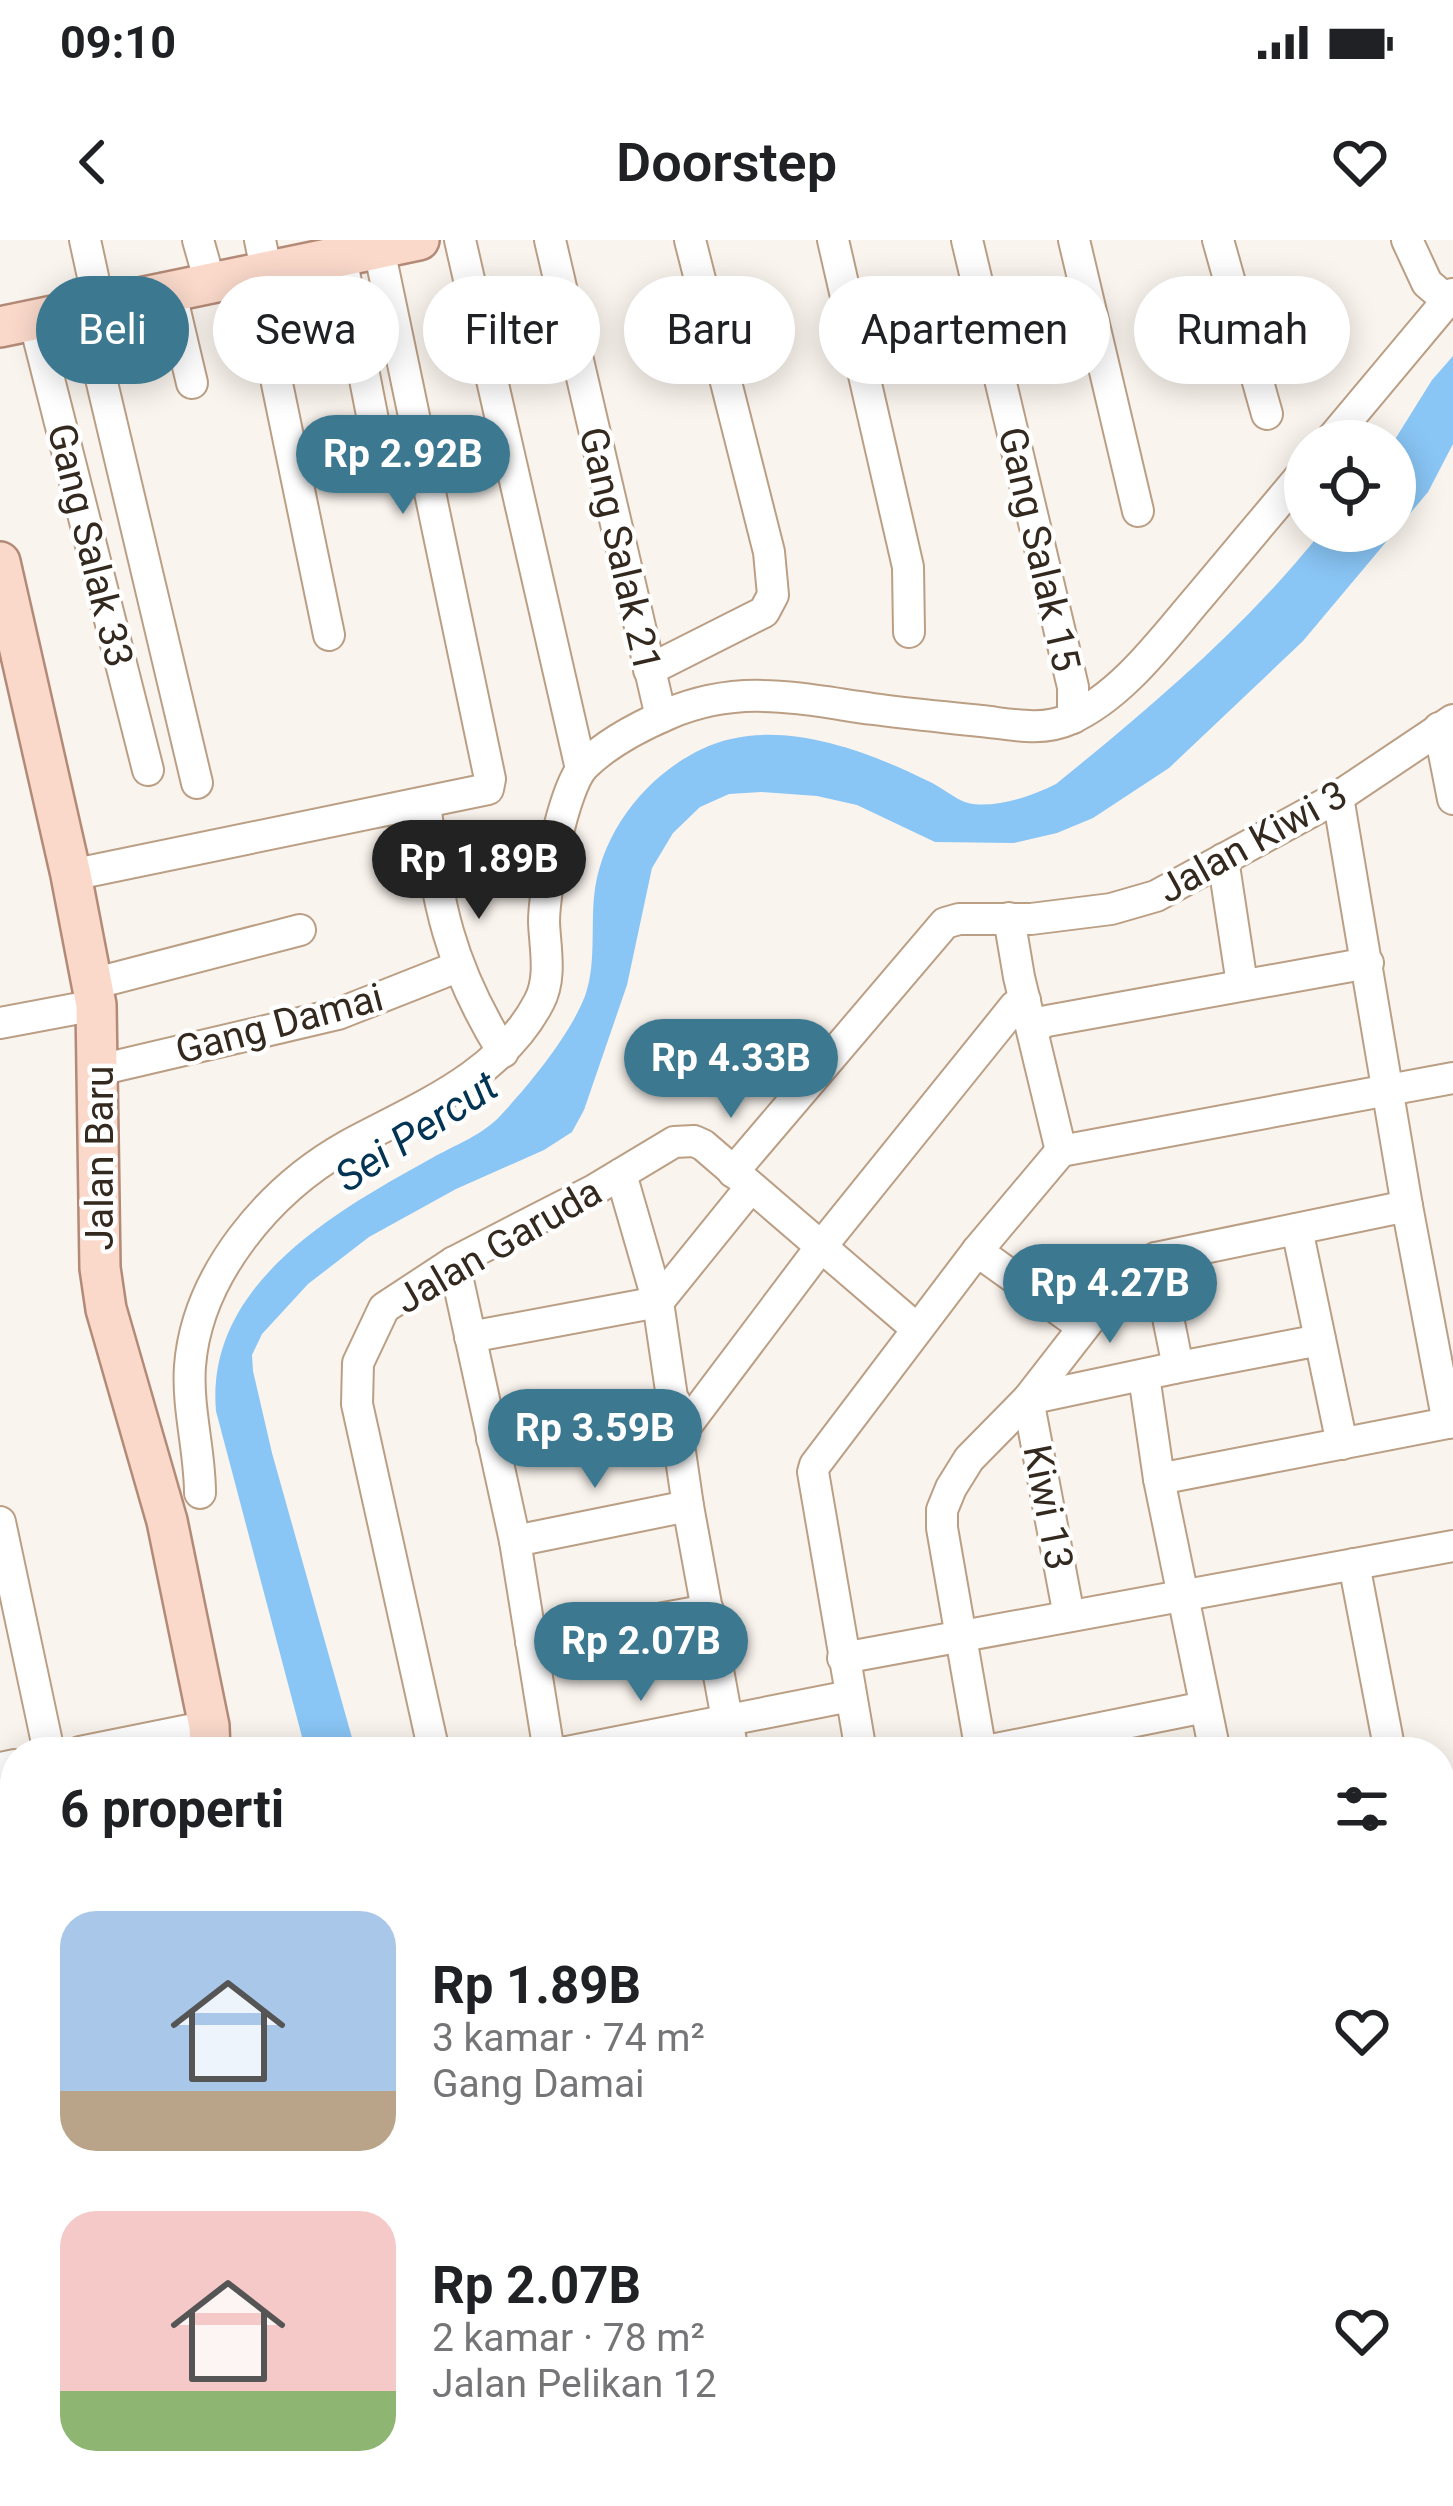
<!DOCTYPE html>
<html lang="id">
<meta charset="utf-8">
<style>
:root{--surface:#fff;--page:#f6f6f6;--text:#202124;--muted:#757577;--accent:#3c7990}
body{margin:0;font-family:Roboto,sans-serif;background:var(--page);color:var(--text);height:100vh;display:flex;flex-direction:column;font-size:45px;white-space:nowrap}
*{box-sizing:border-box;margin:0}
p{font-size:39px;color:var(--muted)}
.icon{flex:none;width:66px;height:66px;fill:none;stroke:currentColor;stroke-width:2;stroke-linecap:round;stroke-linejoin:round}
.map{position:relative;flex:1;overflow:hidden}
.drawer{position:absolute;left:0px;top:1497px;width:1455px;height:771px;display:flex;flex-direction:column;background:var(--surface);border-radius:48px 48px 0 0;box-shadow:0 6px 30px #0003}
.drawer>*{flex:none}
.hud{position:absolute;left:36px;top:36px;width:1383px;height:108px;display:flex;gap:24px}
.controls{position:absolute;left:1284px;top:180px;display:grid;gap:24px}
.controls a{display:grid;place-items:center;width:132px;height:132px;border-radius:50%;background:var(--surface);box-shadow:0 6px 30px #0003;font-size:60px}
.price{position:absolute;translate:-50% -102px;padding:0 27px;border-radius:42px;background:var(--accent);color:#fff;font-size:39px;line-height:78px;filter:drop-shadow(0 3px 6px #0008)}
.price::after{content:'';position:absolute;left:50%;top:72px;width:36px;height:27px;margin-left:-18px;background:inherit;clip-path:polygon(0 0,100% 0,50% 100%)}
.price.on{background:#222;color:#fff}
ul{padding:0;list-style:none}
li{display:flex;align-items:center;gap:36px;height:300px;padding:0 60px}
li span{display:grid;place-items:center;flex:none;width:336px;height:240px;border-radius:36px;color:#555}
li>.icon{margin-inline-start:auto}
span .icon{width:144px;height:144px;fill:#fffc;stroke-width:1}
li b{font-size:51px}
h2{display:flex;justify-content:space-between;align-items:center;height:144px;padding:0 60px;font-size:51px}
.tag{padding:0 42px;border-radius:54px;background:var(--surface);box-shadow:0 6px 30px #0003;font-size:42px;line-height:108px}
.tag.on{background:var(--accent);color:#fff}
.status{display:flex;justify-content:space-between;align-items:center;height:84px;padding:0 60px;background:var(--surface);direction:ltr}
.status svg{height:33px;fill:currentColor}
header{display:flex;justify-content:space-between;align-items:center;height:156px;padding:0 60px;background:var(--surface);font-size:54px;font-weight:600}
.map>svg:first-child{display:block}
.water{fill:#89c5f5}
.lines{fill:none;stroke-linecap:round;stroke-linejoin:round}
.minor-casing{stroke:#bb9f85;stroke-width:34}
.major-casing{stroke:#b38a77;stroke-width:44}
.minor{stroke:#fff;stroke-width:30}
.major{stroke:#fad9ca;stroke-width:39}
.rail{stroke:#736960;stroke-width:6}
.labels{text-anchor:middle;stroke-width:9;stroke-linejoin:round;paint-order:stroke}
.street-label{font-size:39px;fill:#34291e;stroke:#fff}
.water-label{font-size:42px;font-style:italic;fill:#033453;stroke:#fff}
</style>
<div class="status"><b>09:10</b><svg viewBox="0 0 49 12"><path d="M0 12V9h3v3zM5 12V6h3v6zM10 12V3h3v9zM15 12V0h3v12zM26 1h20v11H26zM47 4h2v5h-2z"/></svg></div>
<header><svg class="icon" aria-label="back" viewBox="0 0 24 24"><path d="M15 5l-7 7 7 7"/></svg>Doorstep<svg class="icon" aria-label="heart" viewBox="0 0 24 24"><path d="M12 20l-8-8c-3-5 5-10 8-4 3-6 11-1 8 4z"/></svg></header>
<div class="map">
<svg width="1453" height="2266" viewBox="0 0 1453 2266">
<rect width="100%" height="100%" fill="#faf4ee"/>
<path class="water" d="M1453,116V204L1428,252L1303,401L1169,528L1093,578L1057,593L1014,603L935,602L857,565L817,556L761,552L729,554L700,567L673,593L652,628L627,745L584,870L572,892L544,910L456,949L369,997L308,1044L262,1094L252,1115L253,1131L272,1213L356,1512H306L216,1171C205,1044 336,971 432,918C455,905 483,895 501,875C529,845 570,795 585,756C596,726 591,689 594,657C600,594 645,536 702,509C772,475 863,509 928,541C942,547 954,559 968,563C994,569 1033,556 1056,544C1151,467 1246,387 1322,291H1395L1394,201L1432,140Z"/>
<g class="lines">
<defs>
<g id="minor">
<polyline points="85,0 100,69"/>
<polyline points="198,0 211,46"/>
<polyline points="260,0 267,34"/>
<polyline points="460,0 581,529"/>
<polyline points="550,0 661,477"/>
<polyline points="833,0 908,327 909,392"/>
<polyline points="967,0 1073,447 1073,478"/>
<polyline points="1074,0 1138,271"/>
<polyline points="1218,0 1267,174"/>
<polyline points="1407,0 1427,43 1447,60"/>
<polyline points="341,17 373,180"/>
<polyline points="255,37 329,395"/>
<polyline points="171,54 192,143"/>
<polyline points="85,71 197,543"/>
<polyline points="34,80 148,530"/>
<polyline points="1330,201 1453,54"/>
<polyline points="649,430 764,372 773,355 769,312 690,0"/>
<polyline points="1439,488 1453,559"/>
<polyline points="1338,557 1407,966 1448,1183"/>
<path d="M425,563C437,663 449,725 503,812"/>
<polyline points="1223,619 1242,744"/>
<polyline points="71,635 488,549 490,539 379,9"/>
<polyline points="1009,678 1019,737 1061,911"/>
<polyline points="92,744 300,690"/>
<polyline points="0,783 96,765"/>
<polyline points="1032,788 1047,781 1368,723"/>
<polyline points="99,830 338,774 457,727"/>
<polyline points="733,932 945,683 959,679 1031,679 1111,669 1156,656 1338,557 1453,480"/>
<polyline points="621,934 658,1062 688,1266 733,1512"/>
<polyline points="1297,989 1342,1204"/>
<polyline points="977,1011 1083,1087"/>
<polyline points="454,1022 515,1301 549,1512"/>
<polyline points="470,1097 658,1062 751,947"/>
<polyline points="1174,1128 1320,1100"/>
<polyline points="1144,1136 1159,1239 1215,1512"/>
<polyline points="680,1194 820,1008 1015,766 1025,760"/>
<polyline points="492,1199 675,1162"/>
<polyline points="1159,1239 1453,1182"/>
<path d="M200,1253C200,1211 187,1168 190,1126C197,1035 269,950 347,906C417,868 500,837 539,762C552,738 545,708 544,682C544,650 563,548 584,526C606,504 640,486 668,474C740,443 800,459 873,469C909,474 945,477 981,481C1010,484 1042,492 1070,479C1123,455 1163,399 1200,356C1235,314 1270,273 1305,231"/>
<polyline points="0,1282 49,1512"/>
<polyline points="515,1301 688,1266"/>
<polyline points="1354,1324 1390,1512"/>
<polyline points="1069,1376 1028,1159 1174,1128 1176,1117 1156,1018"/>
<polyline points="531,1402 708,1370"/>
<polyline points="843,1418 1453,1306"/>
<polyline points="1205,1467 981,1512 942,1288 942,1270 951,1248 969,1219 1028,1159 1126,1033 1156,1018 1407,966"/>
<polyline points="80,1512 209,1486"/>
<polyline points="434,1512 357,1164 358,1123 384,1068 454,1022 594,950 674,902 694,901 703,905 917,1089"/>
<polyline points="567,1512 850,1456"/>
<polyline points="861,1512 813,1232 815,1225 977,1011 1061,911 1453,838"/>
<polyline points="0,1528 15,1525"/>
<polyline points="1440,1638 1453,1636"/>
<polyline points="1440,1768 1453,1766"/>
<polyline points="0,1817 15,1890"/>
<polyline points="1440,2080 1453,2075"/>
<polyline points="0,2186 15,2182"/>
<polyline points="1440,2217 1453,2213"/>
<polyline points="388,2253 394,2266"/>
<polyline points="511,2253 515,2266"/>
<polyline points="656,2253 660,2266"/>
<polyline points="768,2253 771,2266"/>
<polyline points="875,2253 877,2266"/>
<polyline points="1430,2253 1433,2266"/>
<polyline points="901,2266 938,2253"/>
<polyline points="1291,2266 1331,2253"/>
</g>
<g id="major">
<polyline points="0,87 419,0"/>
<polyline points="0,322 71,635 96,765 100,1028 106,1069 167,1281 209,1486 210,1512"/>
<polyline points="113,2266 117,2253"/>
</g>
</defs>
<use href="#minor" class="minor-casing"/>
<use href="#major" class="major-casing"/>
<use href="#minor" class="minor"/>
<use href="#major" class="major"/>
<g class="rail">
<polyline points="1440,2148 1453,2143"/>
<polyline points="1440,2176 1453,2171"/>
<polyline points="1095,2266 1133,2253"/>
<polyline points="1133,2266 1171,2253"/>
<polyline points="1176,2266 1214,2253"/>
</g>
</g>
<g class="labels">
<g class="street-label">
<text transform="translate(91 305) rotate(76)" y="14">Gang Salak 33</text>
<text transform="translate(621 309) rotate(77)" y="14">Gang Salak 21</text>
<text transform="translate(1040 309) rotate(77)" y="14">Gang Salak 15</text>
<text transform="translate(1252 601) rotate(-29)" y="14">Jalan Kiwi 3</text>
<text transform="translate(279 783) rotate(-15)" y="14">Gang Damai</text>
<text transform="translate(99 918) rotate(-90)" y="14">Jalan Baru</text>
<text transform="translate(498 1005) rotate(-30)" y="14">Jalan Garuda</text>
<text transform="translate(1049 1267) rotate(79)" y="14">Kiwi 13</text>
</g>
<g class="water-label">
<text transform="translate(416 891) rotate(-33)" y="15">Sei Percut</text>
</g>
</g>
</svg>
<div class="controls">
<a><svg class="icon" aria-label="locate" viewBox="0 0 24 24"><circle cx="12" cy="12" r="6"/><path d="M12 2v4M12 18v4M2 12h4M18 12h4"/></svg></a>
</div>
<b class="price" style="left:403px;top:277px">Rp 2.92B</b>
<b class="price on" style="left:479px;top:682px">Rp 1.89B</b>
<b class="price" style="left:731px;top:881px">Rp 4.33B</b>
<b class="price" style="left:1110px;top:1106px">Rp 4.27B</b>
<b class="price" style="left:595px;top:1251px">Rp 3.59B</b>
<b class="price" style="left:641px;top:1464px">Rp 2.07B</b>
<div class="hud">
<a class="tag on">Beli</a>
<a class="tag">Sewa</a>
<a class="tag">Filter</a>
<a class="tag">Baru</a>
<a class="tag">Apartemen</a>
<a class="tag">Rumah</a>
</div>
<section class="drawer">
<h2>6 properti<svg class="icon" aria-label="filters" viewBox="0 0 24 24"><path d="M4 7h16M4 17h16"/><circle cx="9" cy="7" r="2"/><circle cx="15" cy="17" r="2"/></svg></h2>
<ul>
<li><span style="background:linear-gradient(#a9c7e8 75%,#b9a48a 0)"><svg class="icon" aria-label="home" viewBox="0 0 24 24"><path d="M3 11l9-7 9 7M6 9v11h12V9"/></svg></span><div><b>Rp 1.89B</b><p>3 kamar · 74 m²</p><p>Gang Damai</p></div><svg class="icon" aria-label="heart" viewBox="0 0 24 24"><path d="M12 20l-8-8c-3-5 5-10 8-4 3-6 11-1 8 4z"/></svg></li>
<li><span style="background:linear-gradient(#f6c9c9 75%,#8fb573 0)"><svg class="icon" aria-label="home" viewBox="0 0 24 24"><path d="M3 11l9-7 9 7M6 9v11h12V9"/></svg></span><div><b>Rp 2.07B</b><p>2 kamar · 78 m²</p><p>Jalan Pelikan 12</p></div><svg class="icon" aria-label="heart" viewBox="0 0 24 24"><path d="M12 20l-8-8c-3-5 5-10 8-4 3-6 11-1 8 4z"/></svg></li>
</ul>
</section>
</div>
